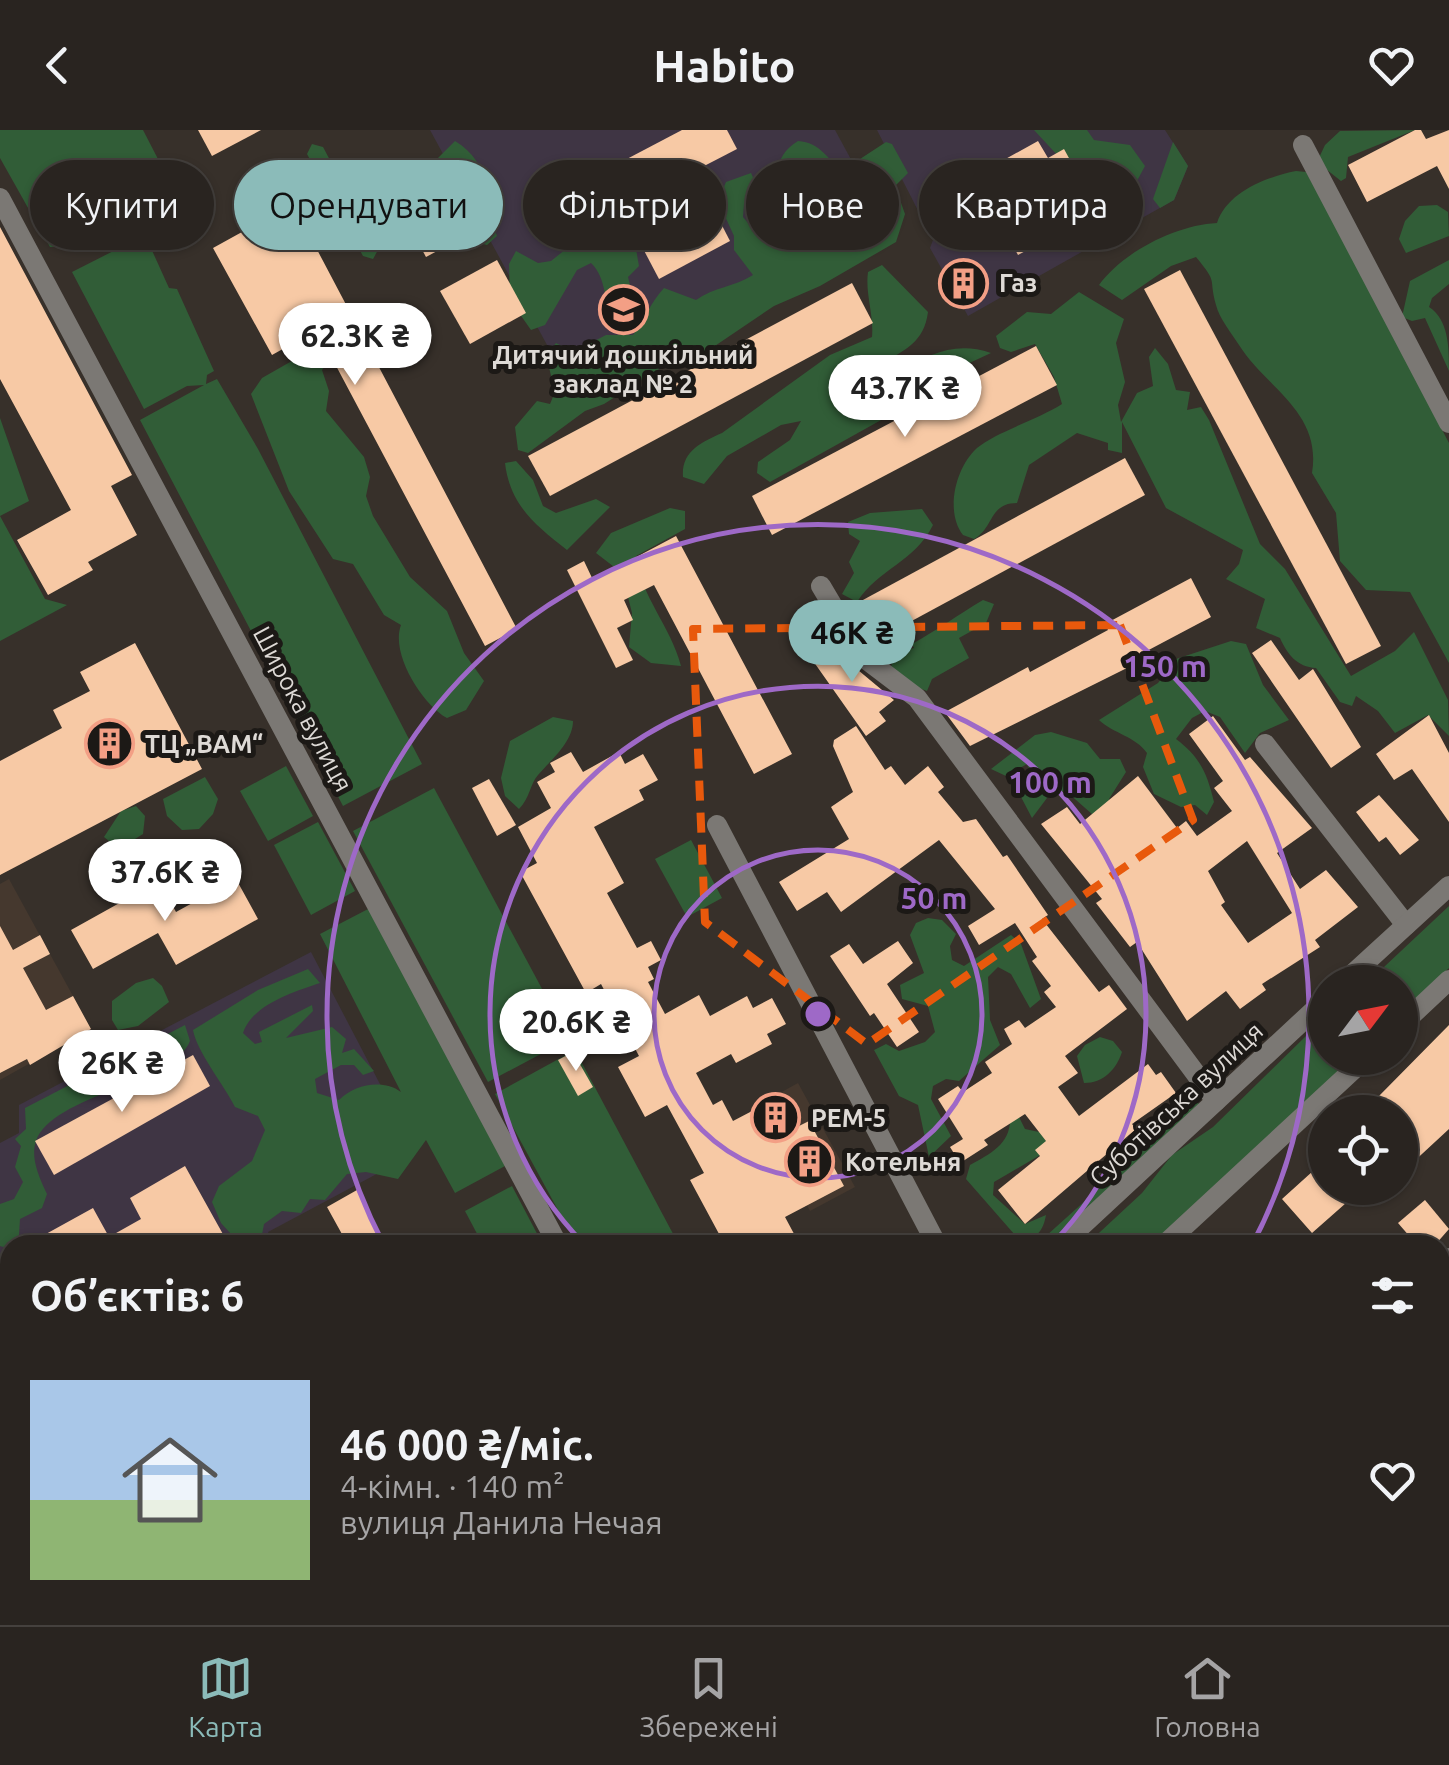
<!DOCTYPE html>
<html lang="uk">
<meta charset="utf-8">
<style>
:root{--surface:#292420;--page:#35302d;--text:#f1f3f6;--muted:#a5a4a5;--line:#45413e;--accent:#8bbbb9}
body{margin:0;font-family:Ubuntu,sans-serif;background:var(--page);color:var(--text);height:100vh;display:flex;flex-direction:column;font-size:38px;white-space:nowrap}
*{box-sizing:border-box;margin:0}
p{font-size:32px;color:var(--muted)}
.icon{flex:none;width:55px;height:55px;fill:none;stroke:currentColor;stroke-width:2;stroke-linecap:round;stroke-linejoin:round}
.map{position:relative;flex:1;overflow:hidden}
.drawer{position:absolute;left:0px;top:1105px;width:1450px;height:390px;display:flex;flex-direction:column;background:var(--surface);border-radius:30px 30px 0 0;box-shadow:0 2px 8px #0004,0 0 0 2px var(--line)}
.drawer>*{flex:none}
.guide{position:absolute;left:30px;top:30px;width:1390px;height:90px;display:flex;gap:20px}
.needle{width:65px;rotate:58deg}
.buttons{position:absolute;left:1308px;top:835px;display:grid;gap:20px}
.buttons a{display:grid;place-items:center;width:110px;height:110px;border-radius:50%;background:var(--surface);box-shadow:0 2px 8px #0004,0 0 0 2px var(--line);font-size:50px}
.price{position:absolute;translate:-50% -85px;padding:0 22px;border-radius:35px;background:#fff;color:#222;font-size:32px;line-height:65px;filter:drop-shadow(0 2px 5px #0008)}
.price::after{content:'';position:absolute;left:50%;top:60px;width:30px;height:22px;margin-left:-15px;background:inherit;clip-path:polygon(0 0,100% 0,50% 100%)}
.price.selected{background:var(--accent);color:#111}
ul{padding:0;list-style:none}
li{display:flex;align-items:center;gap:30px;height:250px;padding:0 30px}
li+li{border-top:2px solid var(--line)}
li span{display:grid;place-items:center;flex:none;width:280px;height:200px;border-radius:0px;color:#555}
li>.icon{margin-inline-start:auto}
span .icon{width:120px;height:120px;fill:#fffc;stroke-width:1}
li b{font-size:42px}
h2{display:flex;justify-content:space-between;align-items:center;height:120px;padding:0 30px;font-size:42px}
.tag{padding:0 35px;border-radius:45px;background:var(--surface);box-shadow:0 2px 8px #0004,0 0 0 2px var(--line);font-size:35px;line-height:90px}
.tag.selected{background:var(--accent);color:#111}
header{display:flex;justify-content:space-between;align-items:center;height:130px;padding:0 30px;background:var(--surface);font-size:45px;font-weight:600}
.tab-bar{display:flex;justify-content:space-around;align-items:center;height:140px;border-top:2px solid var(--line);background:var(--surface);font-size:28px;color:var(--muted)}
.tab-bar a{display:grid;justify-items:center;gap:5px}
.tab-bar .selected{color:var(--accent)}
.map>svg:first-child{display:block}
.built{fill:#45382e}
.education{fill:#3f3544}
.green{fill:#315d37}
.building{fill:#f7c9a5;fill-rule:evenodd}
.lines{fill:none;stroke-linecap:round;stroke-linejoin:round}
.minor{stroke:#7b7874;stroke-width:20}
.marked{fill:none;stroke:#e8590c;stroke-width:8;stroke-dasharray:20 12;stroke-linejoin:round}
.ring{fill:none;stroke:#9e69c7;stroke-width:5}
.labels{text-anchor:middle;stroke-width:10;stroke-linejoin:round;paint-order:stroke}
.poi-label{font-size:25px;font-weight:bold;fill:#dedad6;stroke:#1c1916;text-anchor:start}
.street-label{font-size:25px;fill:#dedad6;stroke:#1c1916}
.centre{fill:#9e69c7;stroke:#1c1916;stroke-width:5}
.ring-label{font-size:30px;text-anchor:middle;font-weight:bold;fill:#9e69c7;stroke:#1c1916;stroke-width:10;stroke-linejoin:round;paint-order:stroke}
</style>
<header><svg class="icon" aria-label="back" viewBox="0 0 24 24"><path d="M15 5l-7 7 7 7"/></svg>Habito<svg class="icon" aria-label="heart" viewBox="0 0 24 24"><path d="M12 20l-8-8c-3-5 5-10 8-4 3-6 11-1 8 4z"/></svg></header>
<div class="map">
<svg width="1449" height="1495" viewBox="0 0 1449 1495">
<rect width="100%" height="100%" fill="#37302a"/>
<g class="built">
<polygon points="9,749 91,899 0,950 0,754"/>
<polygon points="798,953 855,1057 810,1081 754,977"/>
</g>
<g class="education">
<polygon points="430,0 835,0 884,90 571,259"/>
<polygon points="877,0 1165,0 1188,36 1174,70 968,186 930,118 933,110"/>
<polygon points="311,822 416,1023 268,1102 274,1115 10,1115 10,1445 0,1451 0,1013 19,1003 19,975"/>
<polygon points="27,1485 443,1485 449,1495 32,1495"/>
</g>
<g class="green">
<polygon points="0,0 143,0 174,60 69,116 50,117 0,28"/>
<polygon points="1034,0 1087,0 1094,10 1130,15 1145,36 1124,75 1110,83 1086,65 1077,35 1060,28"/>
<polygon points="1415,0 1348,27 1346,48 1341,51 1317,32 1325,15 1340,1"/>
<path d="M455,11C494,35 484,68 497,106L487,115L475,112L454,67L427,39Z"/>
<path d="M798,11C820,12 831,31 844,47L830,57L823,81L800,88L779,81C778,52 770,28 798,11Z"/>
<path d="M886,12L892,14L908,43L895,56L905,84L896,112L820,156L774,176L703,224L678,227L604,274L585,281L528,323L518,320L515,297L537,271L550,274L555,262L546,225L556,213L573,222L606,205H633C645,189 650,173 664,158L696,170C714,157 734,157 753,145L734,120V106L718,71L726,52L751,43L759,60L744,74L743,87L753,99L784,112L840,81L860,29Z"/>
<polygon points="1173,12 1188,36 1174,70 1160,78 1153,69"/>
<polygon points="312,14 323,17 378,120 373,129 363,126 307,24"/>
<path d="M1296,41L1306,42L1325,76L1449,313V533L1410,462L1366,460L1340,431L1336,383L1312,343C1322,282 1267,259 1239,215C1232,204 1219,188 1216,175C1208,146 1219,155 1196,127L1171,136L1122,170L1099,155C1123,122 1176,95 1217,93C1227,62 1266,47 1296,41Z"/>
<path d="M581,62L605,67L618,100L636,119L639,136L628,147L635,175L626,191L615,196C603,175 608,149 591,133L577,140L545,195L531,200L510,170L509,134L516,121L538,133L551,131L576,111L555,81L564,66Z"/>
<polygon points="1437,75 1448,82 1449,106 1406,123 1399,109 1405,91 1419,76"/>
<polygon points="145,105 169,158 177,159 214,241 207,245 206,254 217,249 258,319 422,634 343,676 140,290 204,255 187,256 144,279 72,142"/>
<path d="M1449,130V154L1432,168L1429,177C1449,190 1449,218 1449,241L1425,188L1412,191L1402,187L1410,151Z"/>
<path d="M882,135L928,182C924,213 905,219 882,234L898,241C931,224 955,211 991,223L937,248L917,270L770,352L757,343L758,332L790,310L801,291L781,295L727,326L704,354L683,347C681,321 702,312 722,303L830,225L872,207C874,184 865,164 868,142Z"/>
<path d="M1079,162L1124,189L1116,213L1125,252L1118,275L1121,292L1137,263L1153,256L1149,227L1155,218L1168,234L1176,260L1190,262L1187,280L1201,277L1209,290L1260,414L1285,439L1351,546L1395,521L1414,502L1448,570L1449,606L1428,585L1395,603L1378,581L1356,566L1352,576L1340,572L1316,538C1297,537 1287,524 1280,508L1256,498L1265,469L1226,449L1239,434L1243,420L1166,378L1122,292V323L1108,320V313L1077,303L1029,335L1017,373C989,373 994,398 974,409L963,405C945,382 955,338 977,318C996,302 1039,289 1062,274L1054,247L1035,214L1011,222L1000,218L996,206L1027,182L1051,184Z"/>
<path d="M362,191L374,208L341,215L322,240L329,261L326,281L364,327L370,347L366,366L373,386L410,447L447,481L464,523L484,551L466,580L447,588C423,575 390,524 401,495L384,485L353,434L333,429L289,361L251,264L262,248Z"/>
<polygon points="0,288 29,371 0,386 45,469 67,475 0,511"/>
<path d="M516,331L533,350L543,376L556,383L596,369L610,377L567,420C535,395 510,375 505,333Z"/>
<path d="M670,378L685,381V399L636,426C640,465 671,497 681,536L651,533L629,517L632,483L622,443L596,423L611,403Z"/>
<path d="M922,379L933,395C914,433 879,438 857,472L842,464L854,443L849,432L860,411L849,404L848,392L870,383Z"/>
<path d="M983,470L994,474L986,493L959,508L969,528L932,549L927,561L894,549L889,541L897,522L914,518L912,514C937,500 958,485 983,470Z"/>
<path d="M1231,511L1246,514L1263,555L1289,590L1260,603L1245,623L1220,587L1205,581L1192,588L1176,609C1200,627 1207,643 1214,672L1207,685L1195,675L1181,677L1154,664L1143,637L1147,623C1135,606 1114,604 1099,590L1158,553L1176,529Z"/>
<path d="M553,587L573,591C573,612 551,630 538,645C530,654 530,668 519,679L505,666L501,648L510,611Z"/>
<polygon points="1051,602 1087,613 1100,629 1120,629 1126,642 1109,669 1123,684 1101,692 1067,662 1053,660 1032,688 1021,667 1036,654 1027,634 1006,646 991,639 1035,605"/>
<polygon points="286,636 313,686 268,711 240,661"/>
<polygon points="205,647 218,669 213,684 199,699 182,700 167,686 163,669"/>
<polygon points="434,658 569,909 488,952 353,701"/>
<polygon points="136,676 145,686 143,704 119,719 104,707 121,681"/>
<polygon points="318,692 355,761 311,785 274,715"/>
<polygon points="691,710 722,768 687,787 655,729"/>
<polygon points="1449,776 1449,838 1400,884 1400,852 1368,852"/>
<path d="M370,778L505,1036L455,1063L426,1010L398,1049L366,1042L347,1044L325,1070L310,1069L301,1083L282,1081L264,1094L260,1115H241L221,1093L212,1072L219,1056L252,1031L265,1000L258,986L235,977C224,955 197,922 193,900L258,860L308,839L320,853C293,862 252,875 243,903L255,914L262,912L259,902L312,875L313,881L286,908L332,897L346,909L342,923L354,919L374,941L363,945L354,935H341L315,949L317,963L339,970C355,954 383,949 401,962L320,804Z"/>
<polygon points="928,788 942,790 956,804 950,816 952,830 964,836 1011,805 1021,814 1041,869 1030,878 1011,844 998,837 988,847 990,890 1000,915 959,951 946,949 933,956 931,969 951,1006 929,1027 918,975 899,966 874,920 886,914 899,921 925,912 935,902 928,876 902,869 900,855 924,843 910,805 916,793"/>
<polygon points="153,848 162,856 169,872 138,896 118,900 112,890 112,871 136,853"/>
<polygon points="1325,893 1325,928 1363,928 1150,1115 1086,1115 1142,1063 1172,1025 1213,997 1306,906"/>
<path d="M185,895L190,911C174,953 52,965 36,1011C30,1028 40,1049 47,1064L42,1078L20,1089L19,1105L10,1119L0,1116V1074L14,1069L23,1052L15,1037L21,1016L15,1009L26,999L25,978Z"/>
<path d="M1100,907L1113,911L1122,922C1116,940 1103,953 1084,953L1077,926L1085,915Z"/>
<polygon points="575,920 679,1115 577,1115 495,964"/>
<polygon points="1196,971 1202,977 1049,1115 1036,1115"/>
<path d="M1019,987L1025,999L1039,1002L1061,989L1042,1024L994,1052L993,1065L1025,1094L1046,1085C1043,1101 1038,1107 1021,1112L966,1049L970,1035C990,1024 1011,1014 1010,988Z"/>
<polygon points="512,1056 543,1115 483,1115 465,1081"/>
<polygon points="10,1298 10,1460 0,1436 0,1299"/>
</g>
<g class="building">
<polygon points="198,0 261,0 212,26"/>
<polygon points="682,0 727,0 737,19 623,78 604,41"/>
<polygon points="1415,0 1421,0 1426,9 1449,0 1449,59 1437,36 1367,72 1348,35"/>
<polygon points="1038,11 1048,28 1064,19 1103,90 1075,105 1070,97 1018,125 975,46"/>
<polygon points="448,70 467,105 426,127 407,92"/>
<polygon points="293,74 517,499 485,516 317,200 272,225 213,118"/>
<polygon points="711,74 730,111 659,149 639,111"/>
<polygon points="0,97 132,345 111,356 137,405 88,432 93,440 48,465 17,410 71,380 0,249"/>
<polygon points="497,130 526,183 470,214 440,161"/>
<polygon points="965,132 979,158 959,169 945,144"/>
<polygon points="1180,140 1381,516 1346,534 1144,159"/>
<polygon points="852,153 873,193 550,366 528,326"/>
<polygon points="1036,216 1057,255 772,405 752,366"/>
<polygon points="1125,328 1145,365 871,513 850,477"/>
<polygon points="676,406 792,624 754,644 654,455 624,470 633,490 617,498 633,530 616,538 567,440 584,431 593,450"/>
<polygon points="1191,448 1211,487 1126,532 1129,537 970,616 947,585 945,582 1028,537 1030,542 1108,500 1105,494"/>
<polygon points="825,490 852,535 894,570 879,582 886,591 866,606 811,528 831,512 821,493"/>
<polygon points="1271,510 1299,550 1313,539 1361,617 1331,638 1252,523"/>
<polygon points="135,513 202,639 0,745 0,631 62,598 53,580 90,561 80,542"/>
<polygon points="1429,585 1449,623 1449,692 1412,639 1394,650 1376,624"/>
<path d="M1213,586L1245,630L1250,627L1312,698L1277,723L1300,759L1326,740L1358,777L1315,810L1320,817L1262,854L1266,860L1240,879L1226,861L1187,891L1137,812L1130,817L1096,773L1102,769L1041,694L1067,677L1080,694L1138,646L1177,698L1186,691L1197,706L1232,681L1214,658L1223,651L1189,604ZM1247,711L1292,783L1248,813L1221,775L1225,772L1208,741Z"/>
<polygon points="856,596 885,640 891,636 905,655 928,636 944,657 938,662 963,692 976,689 1003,727 1007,725 1048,785 1042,789 1099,862 1109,855 1127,879 1065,926 1078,943 1058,957 1079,986 1148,934 1156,945 1161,942 1176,963 1132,994 1136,999 1025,1094 998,1060 1040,1026 1035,1020 1046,1011 1025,984 984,1010 988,1015 960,1033 950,1017 963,1009 938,969 958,956 963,962 992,943 985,932 1012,914 1004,899 1019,890 1025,898 1056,877 1044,862 1051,856 1032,831 1037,827 1015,793 979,815 968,796 995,779 939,710 841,782 827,762 797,781 779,752 849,709 831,677 853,662 833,616 834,610"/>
<polygon points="571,622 583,642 619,622 625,634 643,624 658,650 639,660 644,670 594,697 624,753 607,763 637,818 651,811 661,830 648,837 654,849 648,852 665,884 699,865 710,886 747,866 753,878 772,868 786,894 767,904 772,914 736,933 731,924 696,943 713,975 722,970 733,991 777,968 793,999 809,991 844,1056 785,1087 800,1115 725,1115 690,1050 704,1043 667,975 645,987 618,937 639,926 601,854 586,863 520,742 537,733 518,697 551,678 537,652 555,642 550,633"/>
<polygon points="489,649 516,695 497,706 472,658"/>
<polygon points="1379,665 1419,710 1400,725 1386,707 1379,712 1356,682"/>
<polygon points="236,749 258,789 176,835 158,803 93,839 71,800 159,751 176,782"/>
<polygon points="0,796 13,820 40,805 50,824 23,838 46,880 73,866 91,899 30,935 27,929 0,943"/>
<polygon points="898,811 913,833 887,854 919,902 897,917 874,883 870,886 830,826 849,814 863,834"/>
<polygon points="1449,895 1449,999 1409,1036 1400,1025 1400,982 1392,982 1378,967"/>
<polygon points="573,922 593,957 578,966 558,930"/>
<polygon points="193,925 210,956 54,1045 35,1011"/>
<polygon points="185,1036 229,1115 26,1115 93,1078 109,1107 141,1089 130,1068"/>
<polygon points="1313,1041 1325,1058 1363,1058 1312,1103 1282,1069"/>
<polygon points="357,1060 361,1069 387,1115 348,1115 327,1077"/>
<polygon points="1425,1070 1449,1099 1435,1115 1417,1115 1398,1093"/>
</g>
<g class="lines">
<g class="minor">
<polyline points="1303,15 1449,293"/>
<polyline points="0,68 558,1115"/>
<polyline points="821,456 863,527 917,568 1216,971"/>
<polyline points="1265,614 1406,795"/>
<polyline points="717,695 937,1115"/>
<polyline points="1344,852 1449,756"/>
<polyline points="1400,896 1449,850"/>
<polyline points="1061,1115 1325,870"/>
<polyline points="1164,1115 1366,928"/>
<polyline points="1440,1135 1449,1128"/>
<polyline points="1440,1429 1449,1424"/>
<polyline points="810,1485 817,1495"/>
<polyline points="876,1485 883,1495"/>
<polyline points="1128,1485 1133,1495"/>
<polyline points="1326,1495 1343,1485"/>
</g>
</g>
<path class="marked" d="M1120,495L1193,690L867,914L705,792L693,499Z"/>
<g class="ring">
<circle cx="818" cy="884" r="164"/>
<path d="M584 1114A328 328 0 1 1 1052 1114"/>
<path d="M384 1115A491 491 0 1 1 1252 1115"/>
</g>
<defs>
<symbol id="building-ring" viewBox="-11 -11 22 22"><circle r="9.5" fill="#1c1916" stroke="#f39f85" stroke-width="1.5"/><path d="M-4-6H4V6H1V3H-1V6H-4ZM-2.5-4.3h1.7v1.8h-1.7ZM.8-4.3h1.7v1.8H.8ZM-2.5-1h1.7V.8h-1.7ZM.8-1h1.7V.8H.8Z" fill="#f39f85"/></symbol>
<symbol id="school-ring" viewBox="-11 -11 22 22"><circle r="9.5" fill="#1c1916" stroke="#f39f85" stroke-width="1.5"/><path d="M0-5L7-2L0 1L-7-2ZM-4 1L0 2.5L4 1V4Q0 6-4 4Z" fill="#f39f85"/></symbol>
</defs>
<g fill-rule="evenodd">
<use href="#building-ring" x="936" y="126" width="55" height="55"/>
<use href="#school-ring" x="596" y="152" width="55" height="55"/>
<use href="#building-ring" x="82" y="586" width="55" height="55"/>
<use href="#building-ring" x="748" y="960" width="55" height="55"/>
<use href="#building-ring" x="782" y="1004" width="55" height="55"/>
</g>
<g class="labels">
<g class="poi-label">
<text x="999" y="162">Газ</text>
<text x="623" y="234" text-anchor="middle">Дитячий дошкільний<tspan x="623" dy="29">заклад № 2</tspan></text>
<text x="145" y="623">ТЦ „ВАМ“</text>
<text x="811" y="997">РЕМ-5</text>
<text x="845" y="1041">Котельня</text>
</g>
<g class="street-label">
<text transform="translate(303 579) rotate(62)" y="9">Широка вулиця</text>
<text transform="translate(1176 974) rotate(-43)" y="9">Суботівська вулиця</text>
</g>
</g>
<circle cx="818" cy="884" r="15" class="centre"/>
<g class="ring-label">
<text x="1165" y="547">150 m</text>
<text x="1050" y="663">100 m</text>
<text x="934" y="779">50 m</text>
</g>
</svg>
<div class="buttons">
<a><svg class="needle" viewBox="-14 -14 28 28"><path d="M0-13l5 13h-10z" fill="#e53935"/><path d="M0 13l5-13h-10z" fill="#a5a4a5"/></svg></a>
<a><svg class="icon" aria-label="locate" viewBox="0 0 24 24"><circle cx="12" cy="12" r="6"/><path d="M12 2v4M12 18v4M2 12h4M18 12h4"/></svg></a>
</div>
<b class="price" style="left:355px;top:258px">62.3K ₴</b>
<b class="price" style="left:905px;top:310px">43.7K ₴</b>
<b class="price selected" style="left:852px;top:555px">46K ₴</b>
<b class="price" style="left:165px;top:794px">37.6K ₴</b>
<b class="price" style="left:576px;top:944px">20.6K ₴</b>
<b class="price" style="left:122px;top:985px">26K ₴</b>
<div class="guide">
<a class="tag">Купити</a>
<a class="tag selected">Орендувати</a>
<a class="tag">Фільтри</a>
<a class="tag">Нове</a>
<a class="tag">Квартира</a>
</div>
<section class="drawer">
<h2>Об’єктів: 6<svg class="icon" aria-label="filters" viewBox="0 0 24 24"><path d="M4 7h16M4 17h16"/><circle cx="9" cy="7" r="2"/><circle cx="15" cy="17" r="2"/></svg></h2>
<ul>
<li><span style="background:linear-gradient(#a9c7e8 60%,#8fb573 0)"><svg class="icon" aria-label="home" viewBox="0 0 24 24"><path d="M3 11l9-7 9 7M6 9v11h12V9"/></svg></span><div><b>46 000 ₴/міс.</b><p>4-кімн. · 140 m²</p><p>вулиця Данила Нечая</p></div><svg class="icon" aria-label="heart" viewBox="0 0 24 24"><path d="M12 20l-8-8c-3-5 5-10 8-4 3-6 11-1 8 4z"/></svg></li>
</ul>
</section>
</div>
<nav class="tab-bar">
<a class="selected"><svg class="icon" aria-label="map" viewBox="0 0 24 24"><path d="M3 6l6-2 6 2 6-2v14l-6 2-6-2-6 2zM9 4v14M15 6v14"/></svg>Карта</a>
<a><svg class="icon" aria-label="saved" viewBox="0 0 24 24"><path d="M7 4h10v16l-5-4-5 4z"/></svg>Збережені</a>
<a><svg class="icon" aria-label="home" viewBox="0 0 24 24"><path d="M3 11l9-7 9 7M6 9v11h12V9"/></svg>Головна</a>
</nav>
